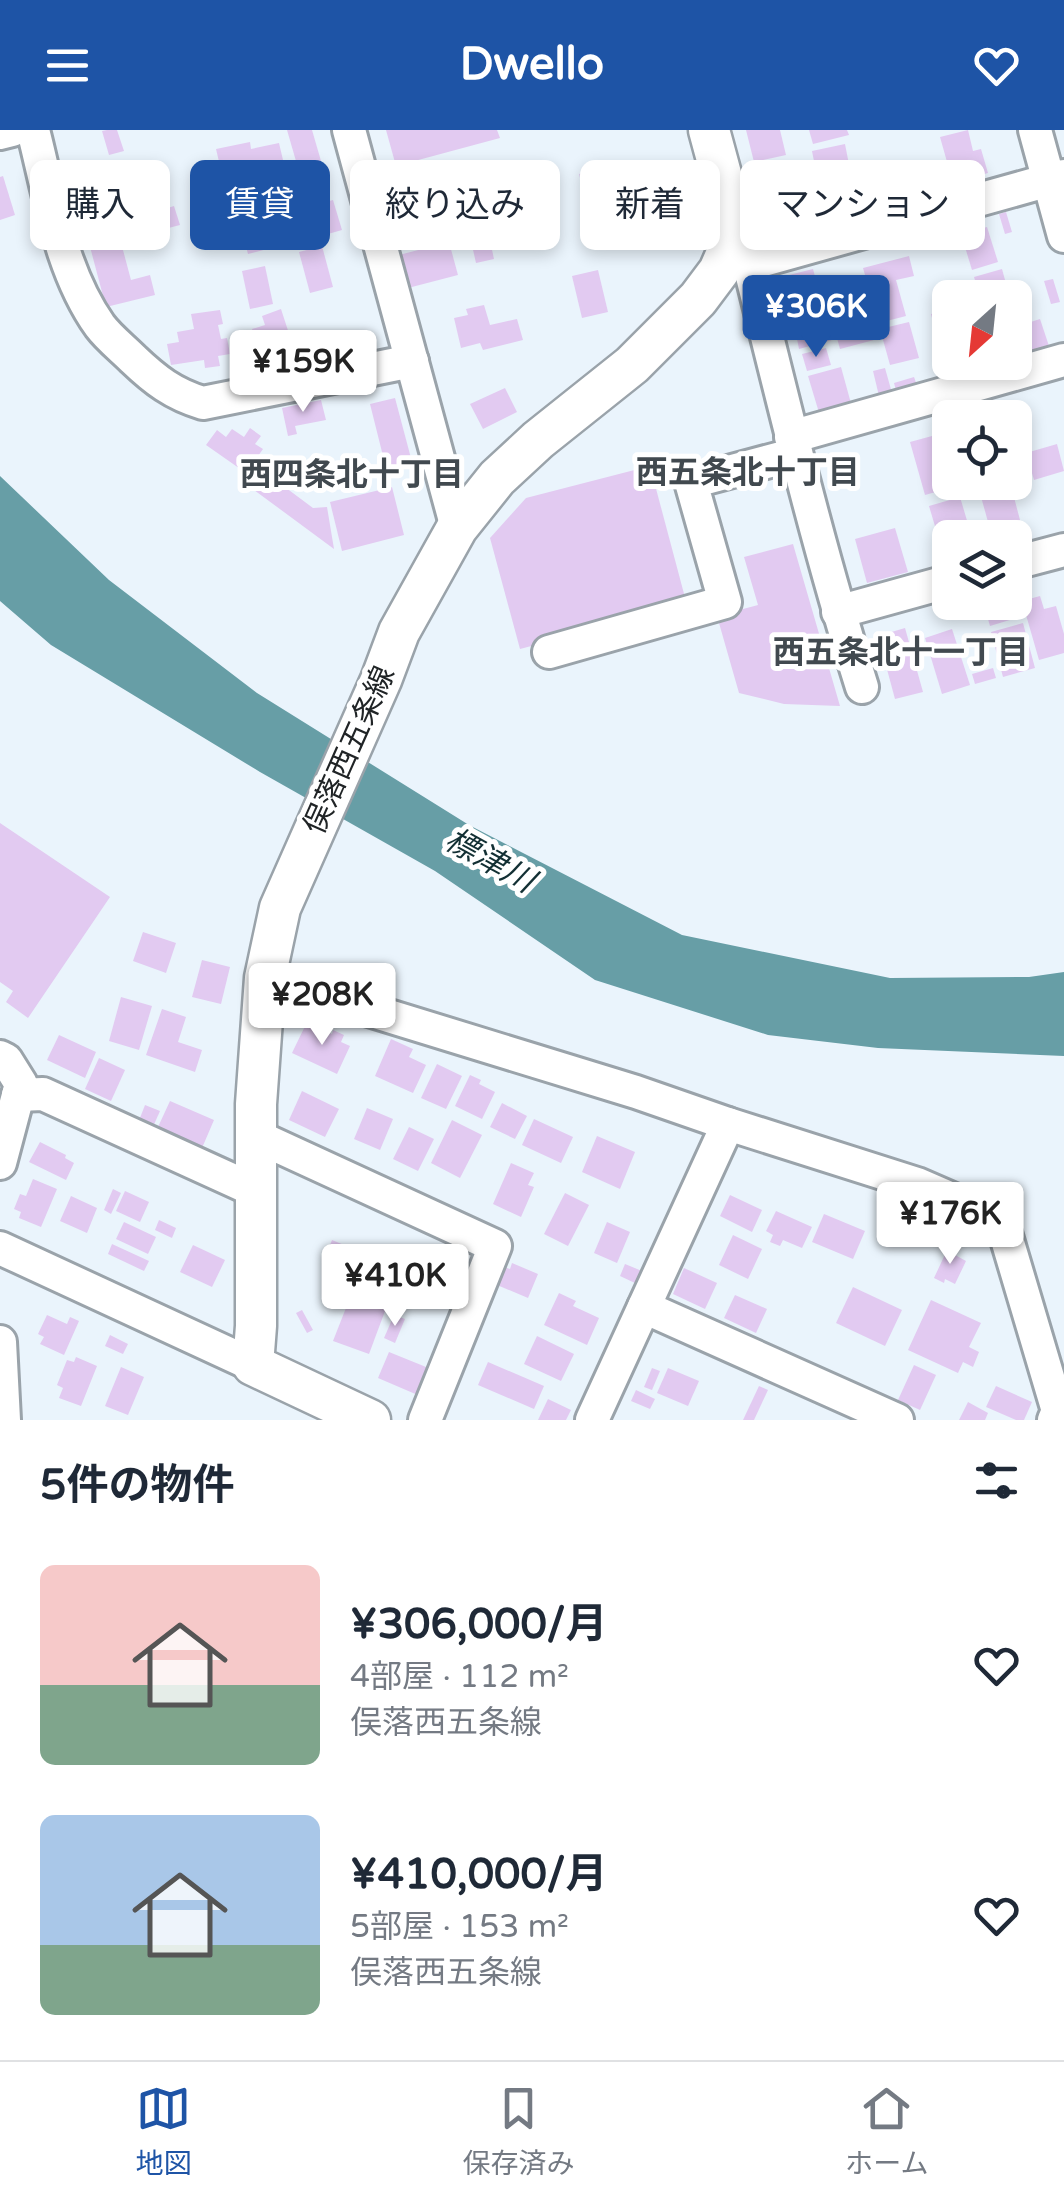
<!DOCTYPE html>
<html lang="ja">
<meta charset="utf-8">
<style>
:root{--surface:#fff;--page:#f2f2f3;--text:#1f2937;--muted:#747a83;--line:#e0e1e3;--accent:#1e54a6}
body{margin:0;font-family:"Varela Round","Noto Sans JP",sans-serif;background:var(--page);color:var(--text);height:100vh;display:flex;flex-direction:column;font-size:38px;white-space:nowrap}
*{box-sizing:border-box;margin:0}
p{font-size:32px;color:var(--muted)}
.icon{flex:none;width:55px;height:55px;fill:none;stroke:currentColor;stroke-width:2;stroke-linecap:round;stroke-linejoin:round}
.map{position:relative;height:1290px;overflow:hidden}
.drawer{display:flex;flex-direction:column;background:var(--surface);flex:1}
.drawer>*{flex:none}
.top-card{position:absolute;left:30px;top:30px;width:1005px;height:90px;display:flex;gap:20px}
.needle{width:65px;rotate:207deg}
.tools{position:absolute;left:932px;top:150px;display:grid;gap:20px}
.tools a{display:grid;place-items:center;width:100px;height:100px;border-radius:15px;background:var(--surface);box-shadow:0 5px 15px #0003;font-size:50px}
.price{position:absolute;translate:-50% -85px;padding:0 22px;border-radius:10px;background:#fff;color:#222;font-size:32px;line-height:65px;filter:drop-shadow(0 2px 5px #0008)}
.price::after{content:'';position:absolute;left:50%;top:60px;width:30px;height:22px;margin-left:-15px;background:inherit;clip-path:polygon(0 0,100% 0,50% 100%)}
.price.selected{background:var(--accent);color:#fff}
ul{padding:0;list-style:none}
li{display:flex;align-items:center;gap:30px;height:250px;padding:0 40px}
li span{display:grid;place-items:center;flex:none;width:280px;height:200px;border-radius:15px;color:#555}
li>.icon{margin-inline-start:auto}
span .icon{width:120px;height:120px;fill:#fffc;stroke-width:1}
li b{font-size:42px}
h2{display:flex;justify-content:space-between;align-items:center;height:120px;padding:0 40px;font-size:42px}
.tag{padding:0 35px;border-radius:15px;background:var(--surface);box-shadow:0 5px 15px #0003;font-size:35px;line-height:90px}
.tag.selected{background:var(--accent);color:#fff}
header{display:flex;justify-content:space-between;align-items:center;height:130px;padding:0 40px;background:var(--accent);color:#fff;font-size:45px;font-weight:800}
.tab-bar{display:flex;justify-content:space-around;align-items:center;height:140px;border-top:2px solid var(--line);background:var(--surface);font-size:28px;color:var(--muted)}
.tab-bar a{display:grid;justify-items:center;gap:5px}
.tab-bar .selected{color:var(--accent)}
.map>svg:first-child{display:block}
.water{fill:#679ea6}
.building{fill:#e2caf1}
.lines{fill:none;stroke-linecap:round;stroke-linejoin:round}
.minor-casing{stroke:#9aa3aa;stroke-width:38}
.major-casing{stroke:#9aa3aa;stroke-width:45}
.minor{stroke:#fff;stroke-width:32}
.major{stroke:#fff;stroke-width:40}
.labels{text-anchor:middle;stroke-width:10;stroke-linejoin:round;paint-order:stroke}
.street-label{font-size:30px;fill:#202426;stroke:#fff}
.neighbourhood-label{font-size:32px;font-weight:bold;fill:#41494f;stroke:#fff}
.water-label{font-size:32px;font-style:italic;fill:#133034;stroke:#fff}
</style>
<header><svg class="icon" aria-label="menu" viewBox="0 0 24 24"><path d="M4 6h16M4 12h16M4 18h16"/></svg>Dwello<svg class="icon" aria-label="heart" viewBox="0 0 24 24"><path d="M12 20l-8-8c-3-5 5-10 8-4 3-6 11-1 8 4z"/></svg></header>
<div class="map">
<svg width="1064" height="1290" viewBox="0 0 1064 1290">
<rect width="100%" height="100%" fill="#eaf4fc"/>
<polygon class="water" points="0,346 109,450 257,563 469,695 682,805 890,848 1029,847 1064,842 1064,926 878,918 768,905 595,850 435,741 260,642 51,515 0,471"/>
<g class="building">
<polygon points="107,0 117,0 124,21 109,25 102,1"/>
<polygon points="287,0 312,0 321,31 298,38"/>
<polygon points="386,0 497,0 500,8 396,36"/>
<polygon points="746,0 780,0 786,25 754,32"/>
<polygon points="809,0 847,0 849,5 813,14"/>
<polygon points="968,0 973,21 981,19 988,43 953,53 940,7"/>
<polygon points="250,12 251,19 279,13 287,47 226,61 216,19"/>
<polygon points="845,14 852,50 819,57 812,21"/>
<polygon points="608,37 617,74 588,81 579,44"/>
<polygon points="943,40 947,54 927,60 923,46"/>
<polygon points="681,41 689,77 665,82 657,46"/>
<polygon points="90,43 92,49 100,47 112,90 86,97 73,54 82,51 81,45"/>
<polygon points="3,46 15,85 0,90 0,47"/>
<polygon points="785,46 797,90 769,97 757,53"/>
<polygon points="652,51 658,79 628,85 622,58"/>
<polygon points="849,62 854,83 839,87 833,66"/>
<polygon points="333,70 342,100 300,112 290,82"/>
<polygon points="138,76 141,86 124,91 121,82"/>
<polygon points="174,76 180,95 157,101 152,83"/>
<polygon points="826,79 829,90 810,96 806,85"/>
<polygon points="265,80 275,117 248,124 238,87"/>
<polygon points="1006,82 1012,102 1005,104 999,84"/>
<polygon points="234,90 239,111 229,113 224,92"/>
<polygon points="487,97 494,129 476,133 469,102"/>
<polygon points="987,97 998,132 972,140 961,104"/>
<polygon points="119,105 131,150 150,145 155,165 106,177 89,113"/>
<polygon points="449,112 458,145 408,158 399,125"/>
<polygon points="322,116 333,157 310,163 299,122"/>
<polygon points="909,126 914,146 896,150 906,186 879,193 863,138"/>
<polygon points="265,136 273,174 250,179 242,141"/>
<polygon points="813,139 832,210 799,219 796,204 801,203 798,192 793,193 784,159 792,157 789,145"/>
<polygon points="1002,139 1010,168 980,168 974,147"/>
<polygon points="598,140 608,182 582,188 572,146"/>
<polygon points="1053,149 1060,172 1051,174 1044,151"/>
<polygon points="864,170 874,210 840,219 829,179"/>
<polygon points="484,175 490,195 517,189 523,210 483,220 480,213 461,218 454,188 468,185 466,179"/>
<polygon points="281,179 294,219 272,227 267,212 257,215 252,199 265,195 262,186"/>
<polygon points="950,179 950,221 941,223 931,184"/>
<polygon points="220,180 223,194 218,195 221,209 227,208 230,224 218,226 220,236 205,238 204,230 171,235 167,214 179,212 177,202 194,199 191,184"/>
<polygon points="1040,189 1049,216 1015,227 1015,197"/>
<polygon points="909,192 919,228 890,235 880,199"/>
<polygon points="826,218 831,235 807,241 802,224"/>
<polygon points="949,232 966,232 969,243 950,249 945,234"/>
<polygon points="841,237 852,277 820,286 808,246"/>
<polygon points="885,238 892,263 879,266 873,241"/>
<polygon points="914,247 918,258 897,264 894,253"/>
<polygon points="505,258 517,282 483,299 470,274"/>
<polygon points="395,268 412,332 386,338 370,274"/>
<polygon points="321,270 326,290 295,296 297,304 288,306 282,278"/>
<polygon points="1002,270 1007,288 976,288 973,278"/>
<polygon points="250,298 261,306 255,314 263,319 246,343 206,315 217,300 226,307 232,299 244,307"/>
<polygon points="943,303 950,329 950,352 956,352 957,356 925,365 910,312"/>
<polygon points="1057,314 1064,341 1034,350 1026,323"/>
<polygon points="650,336 687,475 520,519 490,408 526,368"/>
<polygon points="258,337 313,378 327,377 334,419 246,354"/>
<polygon points="991,352 1010,352 1020,390 990,399 978,356"/>
<polygon points="392,357 404,405 342,421 330,372"/>
<polygon points="960,367 971,404 950,408 950,410 940,413 929,376"/>
<polygon points="895,398 908,442 867,453 855,409"/>
<polygon points="793,414 840,576 784,574 739,563 717,486 758,475 744,427"/>
<polygon points="1040,466 1044,479 1056,476 1064,504 1064,523 1039,530 1022,471"/>
<polygon points="983,472 1016,472 1020,487 990,496"/>
<polygon points="1023,493 1035,538 1003,547 991,502"/>
<polygon points="905,498 923,562 895,569 878,506"/>
<polygon points="952,499 970,555 942,564 925,508"/>
<polygon points="993,538 996,548 975,554 972,544"/>
<polygon points="0,693 110,767 28,888 6,872 13,861 0,852"/>
<polygon points="143,802 176,813 166,843 133,831"/>
<polygon points="202,830 230,837 221,874 192,867"/>
<polygon points="121,867 152,876 139,920 109,911"/>
<polygon points="162,879 186,887 178,912 202,920 195,942 146,925"/>
<polygon points="307,892 332,904 333,900 344,905 341,912 350,916 337,944 292,923"/>
<polygon points="59,905 96,922 85,948 47,930"/>
<polygon points="391,909 413,919 409,927 426,935 413,963 375,946"/>
<polygon points="99,928 125,940 111,971 85,959"/>
<polygon points="437,934 462,946 446,979 421,968"/>
<polygon points="470,945 481,950 479,954 495,962 482,989 455,976"/>
<polygon points="302,961 339,979 325,1007 289,990"/>
<polygon points="170,971 214,990 202,1018 185,1011 183,1016 172,1011 175,1004 158,997"/>
<polygon points="502,973 527,986 515,1009 490,997"/>
<polygon points="145,975 160,981 152,999 138,993"/>
<polygon points="367,978 393,989 380,1020 354,1009"/>
<polygon points="534,989 573,1007 561,1033 522,1015"/>
<polygon points="452,990 482,1005 460,1048 431,1033"/>
<polygon points="409,997 434,1009 418,1041 393,1029"/>
<polygon points="597,1006 635,1022 620,1059 582,1042"/>
<polygon points="40,1012 66,1025 65,1028 74,1033 66,1050 29,1032"/>
<polygon points="511,1033 534,1043 528,1055 534,1057 521,1087 493,1074"/>
<polygon points="33,1049 57,1059 41,1097 19,1088 21,1082 14,1079 20,1064 26,1066"/>
<polygon points="113,1059 121,1063 111,1084 104,1080"/>
<polygon points="125,1061 149,1072 140,1092 116,1081"/>
<polygon points="565,1063 589,1075 568,1116 544,1104"/>
<polygon points="730,1065 762,1080 752,1102 720,1086"/>
<polygon points="71,1066 97,1078 87,1103 60,1091"/>
<polygon points="776,1081 812,1097 802,1118 783,1110 780,1116 770,1112 773,1105 766,1101"/>
<polygon points="824,1084 865,1101 853,1129 812,1112"/>
<polygon points="159,1090 176,1098 172,1108 155,1100"/>
<polygon points="124,1092 156,1107 148,1124 116,1109"/>
<polygon points="607,1092 630,1102 617,1133 594,1123"/>
<polygon points="733,1105 762,1119 748,1149 719,1135"/>
<polygon points="332,1110 366,1124 356,1148 322,1135"/>
<polygon points="112,1114 149,1131 144,1141 108,1124"/>
<polygon points="193,1115 225,1130 212,1157 180,1142"/>
<polygon points="948,1118 957,1122 955,1125 966,1131 955,1154 945,1149 944,1153 934,1148"/>
<polygon points="512,1133 538,1144 528,1168 497,1155 504,1137 510,1139"/>
<polygon points="625,1134 642,1141 637,1154 620,1146"/>
<polygon points="684,1138 717,1153 705,1179 673,1164"/>
<polygon points="853,1157 902,1180 885,1216 836,1193"/>
<polygon points="353,1160 388,1173 369,1224 333,1211"/>
<polygon points="559,1163 576,1171 573,1176 599,1188 587,1215 544,1195"/>
<polygon points="735,1165 767,1179 756,1203 724,1188"/>
<polygon points="931,1170 981,1193 969,1217 979,1222 973,1237 963,1232 958,1243 908,1220"/>
<polygon points="302,1180 313,1200 307,1203 296,1183"/>
<polygon points="47,1185 67,1194 70,1187 79,1191 64,1225 40,1214 44,1207 38,1204"/>
<polygon points="394,1185 405,1189 395,1213 384,1208"/>
<polygon points="110,1205 128,1214 123,1224 105,1216"/>
<polygon points="537,1206 574,1224 561,1251 524,1234"/>
<polygon points="389,1222 431,1239 420,1266 378,1248"/>
<polygon points="76,1227 97,1236 81,1276 59,1268 63,1258 57,1255 67,1230 74,1232"/>
<polygon points="488,1232 544,1256 534,1279 478,1255"/>
<polygon points="914,1235 936,1245 920,1280 898,1270"/>
<polygon points="121,1237 144,1247 128,1285 105,1276"/>
<polygon points="652,1238 660,1241 652,1260 644,1257"/>
<polygon points="668,1238 699,1251 688,1276 657,1263"/>
<polygon points="759,1256 768,1260 754,1290 743,1290"/>
<polygon points="996,1256 1032,1272 1024,1290 1016,1290 986,1277"/>
<polygon points="636,1260 655,1269 650,1279 631,1271"/>
<polygon points="548,1269 571,1280 566,1290 538,1290"/>
<polygon points="968,1272 988,1283 985,1290 959,1290"/>
</g>
<g class="lines">
<defs>
<g id="minor">
<path d="M33,0C50,66 60,140 100,196C109,208 122,218 133,229C155,250 173,264 203,273L412,231"/>
<polyline points="349,0 457,398"/>
<polyline points="1035,0 1064,106"/>
<polyline points="0,3 12,0"/>
<path d="M726,125L749,134C784,275 818,417 862,557"/>
<polyline points="749,134 1064,46"/>
<polyline points="791,307 1064,230"/>
<polyline points="1015,433 1064,420"/>
<polyline points="838,482 950,451"/>
<polyline points="549,522 725,472 691,352 796,324"/>
<polyline points="265,848 636,962 728,994 917,1054 986,1084 998,1093 1006,1106 1058,1281 1054,1290"/>
<polyline points="0,927 6,930 21,954 0,1033"/>
<polyline points="18,965 43,964 256,1061"/>
<polyline points="256,1006 495,1116 425,1290"/>
<polyline points="0,1118 253,1235"/>
<polyline points="644,1177 897,1290"/>
<polyline points="0,1212 4,1290"/>
<polyline points="592,1290 728,994"/>
</g>
<polyline id="major" points="370,1290 253,1235 256,1196 256,974 265,848 280,778 381,550 399,502 457,398 497,348 538,310 632,235 698,169 719,141 726,125 730,98 725,59 709,0"/>
</defs>
<use href="#minor" class="minor-casing"/>
<use href="#major" class="major-casing"/>
<use href="#minor" class="minor"/>
<use href="#major" class="major"/>
</g>
<g class="labels">
<g class="street-label">
<text transform="translate(349 620) rotate(-66)" y="10">俣落西五条線</text>
</g>
<g class="neighbourhood-label">
<text x="748" y="353">西五条北十丁目</text>
<text x="352" y="355">西四条北十丁目</text>
<text x="901" y="533">西五条北十一丁目</text>
</g>
<g class="water-label">
<text transform="translate(490 730) rotate(29)" y="11">標津川</text>
</g>
</g>
</svg>
<div class="tools">
<a><svg class="needle" viewBox="-14 -14 28 28"><path d="M0-13l5 13h-10z" fill="#e53935"/><path d="M0 13l5-13h-10z" fill="#747a83"/></svg></a>
<a><svg class="icon" aria-label="locate" viewBox="0 0 24 24"><circle cx="12" cy="12" r="6"/><path d="M12 2v4M12 18v4M2 12h4M18 12h4"/></svg></a>
<a><svg class="icon" aria-label="layers" viewBox="0 0 24 24"><path d="M12 4l9 5-9 5-9-5zM3 14l9 5 9-5"/></svg></a>
</div>
<b class="price selected" style="left:816px;top:230px">¥306K</b>
<b class="price" style="left:303px;top:285px">¥159K</b>
<b class="price" style="left:322px;top:918px">¥208K</b>
<b class="price" style="left:950px;top:1137px">¥176K</b>
<b class="price" style="left:395px;top:1199px">¥410K</b>
<div class="top-card">
<a class="tag">購入</a>
<a class="tag selected">賃貸</a>
<a class="tag">絞り込み</a>
<a class="tag">新着</a>
<a class="tag">マンション</a>
</div>
</div>
<section class="drawer">
<h2>5件の物件<svg class="icon" aria-label="filters" viewBox="0 0 24 24"><path d="M4 7h16M4 17h16"/><circle cx="9" cy="7" r="2"/><circle cx="15" cy="17" r="2"/></svg></h2>
<ul>
<li><span style="background:linear-gradient(#f6c9c9 60%,#7fa58c 0)"><svg class="icon" aria-label="home" viewBox="0 0 24 24"><path d="M3 11l9-7 9 7M6 9v11h12V9"/></svg></span><div><b>¥306,000/月</b><p>4部屋 · 112 m²</p><p>俣落西五条線</p></div><svg class="icon" aria-label="heart" viewBox="0 0 24 24"><path d="M12 20l-8-8c-3-5 5-10 8-4 3-6 11-1 8 4z"/></svg></li>
<li><span style="background:linear-gradient(#a9c7e8 65%,#7fa58c 0)"><svg class="icon" aria-label="home" viewBox="0 0 24 24"><path d="M3 11l9-7 9 7M6 9v11h12V9"/></svg></span><div><b>¥410,000/月</b><p>5部屋 · 153 m²</p><p>俣落西五条線</p></div><svg class="icon" aria-label="heart" viewBox="0 0 24 24"><path d="M12 20l-8-8c-3-5 5-10 8-4 3-6 11-1 8 4z"/></svg></li>
</ul>
</section>
<nav class="tab-bar">
<a class="selected"><svg class="icon" aria-label="map" viewBox="0 0 24 24"><path d="M3 6l6-2 6 2 6-2v14l-6 2-6-2-6 2zM9 4v14M15 6v14"/></svg>地図</a>
<a><svg class="icon" aria-label="saved" viewBox="0 0 24 24"><path d="M7 4h10v16l-5-4-5 4z"/></svg>保存済み</a>
<a><svg class="icon" aria-label="home" viewBox="0 0 24 24"><path d="M3 11l9-7 9 7M6 9v11h12V9"/></svg>ホーム</a>
</nav>
